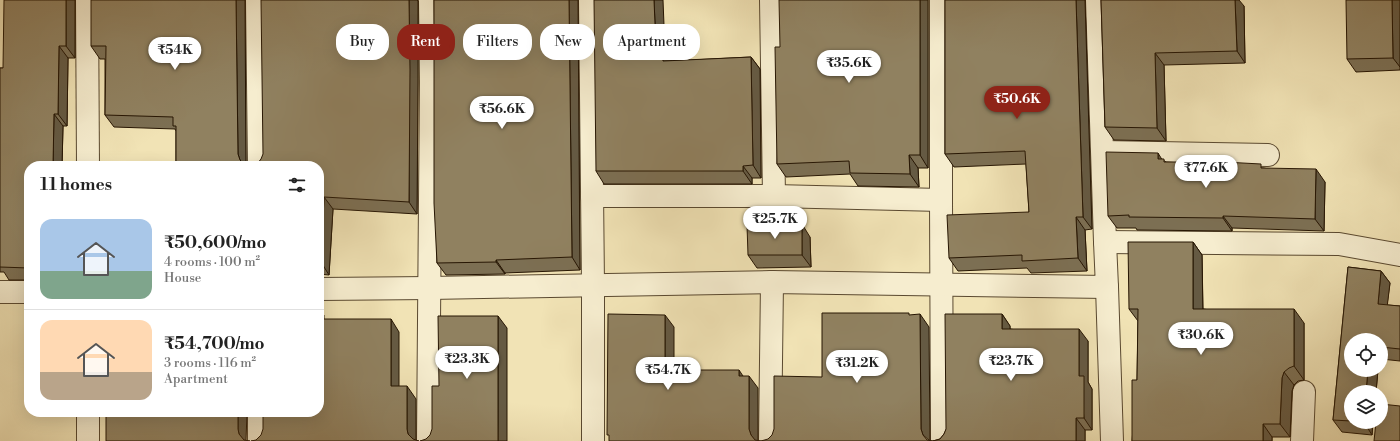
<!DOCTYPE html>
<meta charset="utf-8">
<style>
:root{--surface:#fff;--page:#f2f2f2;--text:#222;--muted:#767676;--line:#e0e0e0;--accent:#8f2418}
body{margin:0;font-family:"Libre Bodoni",serif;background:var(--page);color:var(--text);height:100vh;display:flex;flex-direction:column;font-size:15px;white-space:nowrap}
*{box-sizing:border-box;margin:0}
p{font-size:13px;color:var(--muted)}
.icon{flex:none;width:22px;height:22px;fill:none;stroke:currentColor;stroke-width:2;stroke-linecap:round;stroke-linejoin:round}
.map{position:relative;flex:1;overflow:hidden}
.drawer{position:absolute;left:24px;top:161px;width:300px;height:256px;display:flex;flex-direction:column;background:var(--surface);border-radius:16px;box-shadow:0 4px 16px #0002}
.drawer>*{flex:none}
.guide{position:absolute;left:336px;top:24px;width:380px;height:36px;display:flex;gap:8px}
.buttons{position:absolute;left:1344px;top:333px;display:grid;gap:8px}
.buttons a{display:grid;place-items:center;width:44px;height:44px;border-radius:50%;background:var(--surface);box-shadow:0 4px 16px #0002;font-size:20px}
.price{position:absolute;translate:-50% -34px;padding:0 9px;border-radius:14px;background:#fff;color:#222;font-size:13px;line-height:26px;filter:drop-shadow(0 1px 2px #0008)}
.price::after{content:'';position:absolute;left:50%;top:24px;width:12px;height:9px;margin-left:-6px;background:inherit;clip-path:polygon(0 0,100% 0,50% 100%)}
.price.on{background:var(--accent);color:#fff}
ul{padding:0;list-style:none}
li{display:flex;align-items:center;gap:12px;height:100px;padding:0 16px}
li+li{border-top:1px solid var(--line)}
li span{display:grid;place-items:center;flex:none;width:112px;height:80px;border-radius:12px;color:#555}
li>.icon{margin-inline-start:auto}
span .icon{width:48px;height:48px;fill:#fffc;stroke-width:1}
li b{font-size:17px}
h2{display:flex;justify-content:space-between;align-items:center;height:48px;padding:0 16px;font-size:17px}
.pill{padding:0 14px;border-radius:16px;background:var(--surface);box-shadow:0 4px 16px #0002;font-size:14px;line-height:36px}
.pill.on{background:var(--accent);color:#fff}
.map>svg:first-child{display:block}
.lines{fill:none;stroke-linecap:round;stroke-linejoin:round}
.minor-casing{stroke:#5a4930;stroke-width:24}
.minor{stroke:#f6edcf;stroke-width:22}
.wall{fill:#7c6f53;stroke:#271603}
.shaded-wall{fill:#655a43;stroke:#271603}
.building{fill:#908160;stroke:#271603}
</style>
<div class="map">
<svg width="1400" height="441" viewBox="0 0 1400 441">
<rect width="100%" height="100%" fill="#f1e3b5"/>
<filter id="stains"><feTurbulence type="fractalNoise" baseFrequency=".005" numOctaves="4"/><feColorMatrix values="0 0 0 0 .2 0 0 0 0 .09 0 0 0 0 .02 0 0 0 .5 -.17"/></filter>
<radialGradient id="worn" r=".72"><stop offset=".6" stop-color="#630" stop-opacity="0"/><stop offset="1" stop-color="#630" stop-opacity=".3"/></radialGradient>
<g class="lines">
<defs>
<g id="minor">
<polyline points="87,0 88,166"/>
<polyline points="257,0 259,166"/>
<polyline points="590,0 593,285 593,441"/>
<polyline points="941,0 941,200"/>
<polyline points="1103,152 1268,155"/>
<polyline points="592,196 774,196 771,0"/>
<polyline points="774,196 941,200 942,441"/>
<polyline points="1105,242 1339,244 1400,255"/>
<polyline points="1107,287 1112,441"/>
<polyline points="319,289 430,288 772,282 1107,287 1105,242 1097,0"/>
<polyline points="0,292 29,292"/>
<polyline points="88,412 88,441"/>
<polyline points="259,441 259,412"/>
<polyline points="428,441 431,82 430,0"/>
<polyline points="770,441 772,282"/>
<polyline points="1302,441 1304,392"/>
</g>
</defs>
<use href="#minor" class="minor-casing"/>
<use href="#minor" class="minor"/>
</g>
<g class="wall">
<polygon points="75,0 75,58 68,58 67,126 63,126 62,166 29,166 29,280 9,280 4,272 0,272 0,68 3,68"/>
<polygon points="245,0 246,165 176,166 176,131 175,129 114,127 105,115 105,59 100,59 91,46"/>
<polygon points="434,0 578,0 580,270 505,273 505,274 446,275 437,263"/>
<polygon points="928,0 928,168 918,168 919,187 858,186 850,174 786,177 777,164 780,47"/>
<polygon points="945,0 1085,0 1092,229 1085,230 1087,271 1031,273 1027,268 958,271 949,258 1029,212 1026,164 954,167 945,154"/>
<polygon points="1101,0 1244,6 1245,63 1164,65 1166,141 1114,140 1105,127"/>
<polygon points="1400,0 1400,70 1356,72 1347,59"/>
<polygon points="418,1 418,82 417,214 333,209 329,275 319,274 319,166 257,164"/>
<polygon points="665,51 671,59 671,61 751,57 760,69 761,178 752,178 752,184 604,184 596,171"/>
<polygon points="1162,159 1166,162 1264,168 1325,182 1324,231 1232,228 1232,231 1137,230 1136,228 1117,228 1108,216"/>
<polygon points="810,237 811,267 757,268 748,255"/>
<polygon points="1193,242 1202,255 1203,309 1304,323 1304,380 1298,381 1294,385 1292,391 1290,437 1272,437 1272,441 1132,441 1137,380 1138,321 1129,309"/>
<polygon points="1348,267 1381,271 1390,283 1387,305 1400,306 1400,361 1381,359 1381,340 1351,340 1351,370 1378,370 1376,392 1351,392 1351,422 1373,422 1372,435 1342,432 1333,420"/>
<polygon points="1002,314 1010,326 1010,329 1088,341 1088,382 1092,389 1092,430 1085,430 1085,441 933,441 940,439 944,434"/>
</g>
<g class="shaded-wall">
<polygon points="66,0 75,0 75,58 66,46"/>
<polygon points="236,0 245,0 246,166 240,160 238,154"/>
<polygon points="409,0 417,0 418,1 418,82 417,214 409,202"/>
<polygon points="569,0 578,0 580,270 572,257"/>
<polygon points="654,0 663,0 665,51 671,59 672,74 663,61 656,47"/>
<polygon points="920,0 928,0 928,168 920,155"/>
<polygon points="1076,0 1085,0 1092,229 1083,217"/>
<polygon points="1235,0 1239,0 1244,6 1245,63 1237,51"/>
<polygon points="1392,0 1400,0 1400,67 1393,58"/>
<polygon points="59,46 68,58 67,126 58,114"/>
<polygon points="1155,53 1164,65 1166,141 1157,128"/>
<polygon points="751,57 760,69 761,178 753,165"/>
<polygon points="54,114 63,126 62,166 53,166"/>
<polygon points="1158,153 1166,166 1158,159"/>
<polygon points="909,155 918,168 919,187 910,174"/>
<polygon points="743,166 752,178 752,184 743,171"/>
<polygon points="1316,169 1325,182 1324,231 1315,219"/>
<polygon points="324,197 333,209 329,275 321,262"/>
<polygon points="1223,216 1232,228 1232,231 1223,218"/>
<polygon points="1076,217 1085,230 1087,271 1078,258"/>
<polygon points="802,224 810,237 811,267 802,255"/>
<polygon points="1193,242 1202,255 1203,322 1193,309"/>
<polygon points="496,260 505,273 505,274 496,262"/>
<polygon points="1381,271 1390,283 1386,316 1378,304"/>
<polygon points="1294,309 1304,323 1304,380 1294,366"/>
<polygon points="920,314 929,327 930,441 923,435 921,429"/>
<polygon points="1002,314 1010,326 1010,342 1002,329"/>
<polygon points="665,315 674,327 674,382 665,370"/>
<polygon points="498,316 507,328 507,441 498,441"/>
<polygon points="391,319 399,332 399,399 391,386"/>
<polygon points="1079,329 1088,341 1088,382 1092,389 1092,430 1084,418 1079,376"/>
<polygon points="739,370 747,382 739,376"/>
<polygon points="1368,370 1378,370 1376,392 1366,392"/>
<polygon points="1284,372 1294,385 1292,391 1290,437 1280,424 1282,378"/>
<polygon points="749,376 758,388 758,441 755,441 751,435 749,429"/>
<polygon points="407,386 416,399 416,441 413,441 408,434 407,429"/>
<polygon points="238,412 247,412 246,441 244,441 239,434 238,429"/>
<polygon points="1076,418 1085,430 1085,441 1076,441"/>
<polygon points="1364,422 1373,422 1372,435"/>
<polygon points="1263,424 1272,437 1272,441 1263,441"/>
</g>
<g class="building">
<polygon points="4,0 66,0 66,46 59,46 58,114 54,114 53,166 29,166 29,268 0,267 0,68 3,68"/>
<polygon points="91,0 236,0 238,154 240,160 245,165 250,166 176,166 176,126 173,126 173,117 105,115 106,46 91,46"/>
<polygon points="261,0 409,0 410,70 409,202 324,197 321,262 319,262 319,166 250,166 257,164 261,159 263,154"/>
<polygon points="434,0 569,0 572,257 496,260 496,262 437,263 434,203"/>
<polygon points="594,0 654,0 656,47 662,47 663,61 751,57 753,165 743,166 743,171 596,171"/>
<polygon points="779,0 920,0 920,155 909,155 910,174 850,173 849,161 777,164 775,47 780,47"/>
<polygon points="945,0 1076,0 1083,217 1076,217 1078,258 1022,261 1022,255 949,258 947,215 1029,212 1025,151 945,154"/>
<polygon points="1101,0 1235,0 1237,51 1155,53 1157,128 1105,127"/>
<polygon points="1346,0 1392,0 1393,58 1347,59"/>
<polygon points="1106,152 1158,153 1158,159 1164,159 1164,162 1224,162 1261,164 1261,168 1316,169 1315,219 1223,216 1223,218 1129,217 1129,215 1108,216"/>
<polygon points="802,224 802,255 748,255 747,225"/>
<polygon points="1128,242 1193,242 1193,309 1294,309 1294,366 1289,368 1284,372 1282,378 1280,424 1263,424 1263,441 1132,441 1132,380 1137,380 1138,309 1129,309"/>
<polygon points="1348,267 1381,271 1378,304 1400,306 1400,349 1381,347 1381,340 1351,340 1351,370 1368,370 1366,392 1351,392 1351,421 1333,420"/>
<polygon points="822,313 909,313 909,315 920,314 921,429 923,435 927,440 933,441 761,441 768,439 772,435 774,429 774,376 822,377"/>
<polygon points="608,314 665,315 665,370 739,370 739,376 749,376 749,429 751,435 755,440 761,441 609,441 609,435 607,435"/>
<polygon points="945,314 1002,314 1002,329 1079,329 1079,376 1084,376 1084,418 1076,418 1076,441 933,441 940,439 944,434 946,429"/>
<polygon points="319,315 324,315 324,319 391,319 391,386 407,386 407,429 408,434 413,439 419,441 251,441 256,440 261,435 263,429 263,412 319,412"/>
<polygon points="438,316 498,316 498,441 420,441 426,439 430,435 432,429 432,386 439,386"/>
<polygon points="1381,404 1400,406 1400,441 1374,441 1376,422 1381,422"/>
<polygon points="106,412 238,412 238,429 239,434 244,440 250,441 106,441"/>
</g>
<rect width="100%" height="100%" filter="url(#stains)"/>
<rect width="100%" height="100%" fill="url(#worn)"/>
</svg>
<div class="buttons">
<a><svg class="icon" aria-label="locate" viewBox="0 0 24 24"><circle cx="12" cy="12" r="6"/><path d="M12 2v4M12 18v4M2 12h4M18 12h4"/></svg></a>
<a><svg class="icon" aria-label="layers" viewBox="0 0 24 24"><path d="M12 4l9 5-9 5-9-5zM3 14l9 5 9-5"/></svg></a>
</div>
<b class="price" style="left:175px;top:71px">₹54K</b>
<b class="price" style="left:849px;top:84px">₹35.6K</b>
<b class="price on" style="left:1017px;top:120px">₹50.6K</b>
<b class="price" style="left:502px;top:130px">₹56.6K</b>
<b class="price" style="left:1206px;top:189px">₹77.6K</b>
<b class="price" style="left:775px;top:240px">₹25.7K</b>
<b class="price" style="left:1201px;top:356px">₹30.6K</b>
<b class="price" style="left:467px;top:380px">₹23.3K</b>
<b class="price" style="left:1011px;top:382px">₹23.7K</b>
<b class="price" style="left:857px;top:384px">₹31.2K</b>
<b class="price" style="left:668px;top:391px">₹54.7K</b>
<div class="guide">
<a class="pill">Buy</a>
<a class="pill on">Rent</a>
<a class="pill">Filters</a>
<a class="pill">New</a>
<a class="pill">Apartment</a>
</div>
<section class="drawer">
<h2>11 homes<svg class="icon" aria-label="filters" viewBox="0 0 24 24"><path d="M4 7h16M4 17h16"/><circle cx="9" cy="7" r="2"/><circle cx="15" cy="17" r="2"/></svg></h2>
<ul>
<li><span style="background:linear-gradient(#a9c7e8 65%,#7fa58c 0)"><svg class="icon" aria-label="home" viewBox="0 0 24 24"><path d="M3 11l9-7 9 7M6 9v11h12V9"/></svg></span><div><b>₹50,600/mo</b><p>4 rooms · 100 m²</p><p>House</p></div></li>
<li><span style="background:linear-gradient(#ffd9b3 65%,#b9a48a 0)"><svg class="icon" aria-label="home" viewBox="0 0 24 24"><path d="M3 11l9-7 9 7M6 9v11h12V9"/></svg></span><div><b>₹54,700/mo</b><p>3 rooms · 116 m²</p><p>Apartment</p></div></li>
</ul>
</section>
</div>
